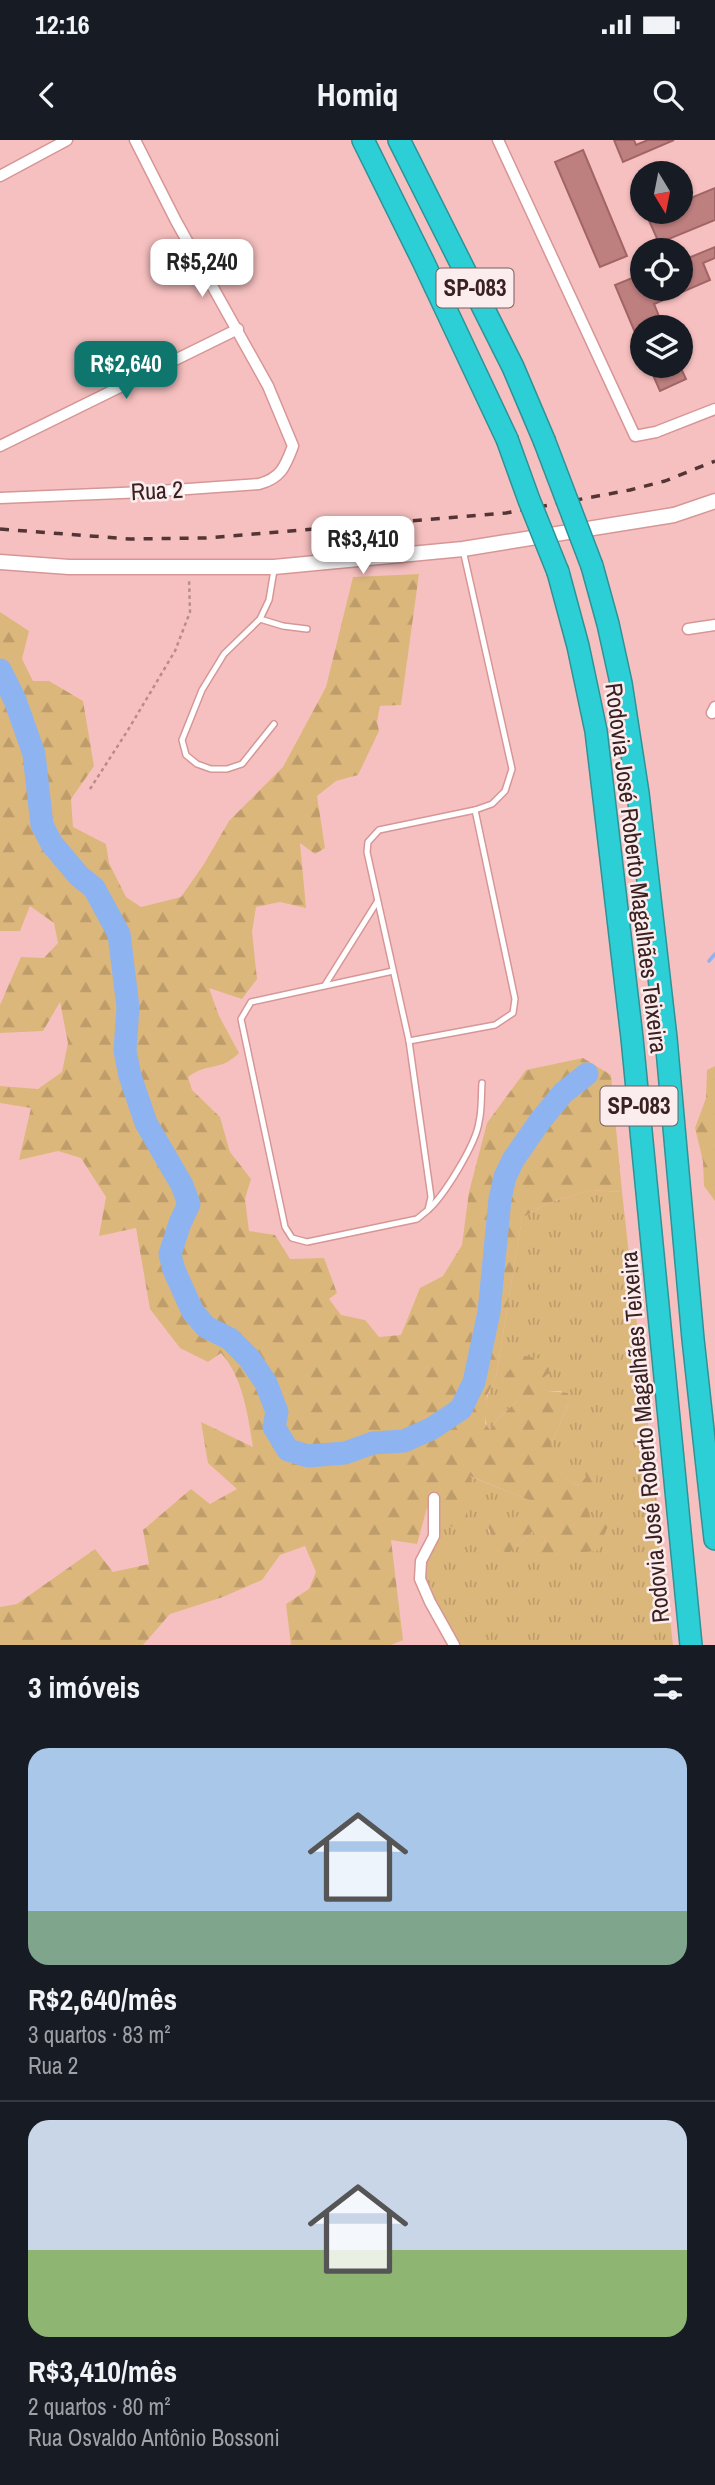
<!DOCTYPE html>
<html lang="pt">
<meta charset="utf-8">
<style>
:root{--surface:#171b24;--page:#20242c;--text:#f1f3f6;--muted:#9ea1a6;--line:#363941;--accent:#0f766e}
body{margin:0;font-family:"Archivo Narrow",sans-serif;background:var(--page);color:var(--text);height:100vh;display:flex;flex-direction:column;font-size:26px;white-space:nowrap}
*{box-sizing:border-box;margin:0}
p{font-size:23px;color:var(--muted)}
.icon{flex:none;width:38px;height:38px;fill:none;stroke:currentColor;stroke-width:2;stroke-linecap:round;stroke-linejoin:round}
.map{position:relative;height:1505px;overflow:hidden}
.drawer{display:flex;flex-direction:column;background:var(--surface);flex:1}
.drawer>*{flex:none}
.needle{width:46px;rotate:170deg}
.tools{position:absolute;left:630px;top:21px;display:grid;gap:14px}
.tools a{display:grid;place-items:center;width:63px;height:63px;border-radius:50%;background:var(--surface);box-shadow:0 2px 5px #0004;font-size:35px}
.price{position:absolute;translate:-50% -60px;padding:0 16px;border-radius:14px;background:#fff;color:#222;font-size:23px;line-height:46px;filter:drop-shadow(0 2px 4px #0008)}
.price::after{content:'';position:absolute;left:50%;top:42px;width:21px;height:16px;margin-left:-10px;background:inherit;clip-path:polygon(0 0,100% 0,50% 100%)}
.price.current{background:var(--accent);color:#fff}
ul{padding:0;list-style:none}
li{display:grid;align-content:center;gap:14px;height:371px;padding:0 28px}
li+li{border-top:2px solid var(--line)}
li span{display:grid;place-items:center;height:217px;border-radius:21px;color:#555}
li>.icon{margin-inline-start:auto}
span .icon{width:126px;height:126px;fill:#fffc;stroke-width:1}
li b{font-size:30px}
h2{display:flex;justify-content:space-between;align-items:center;height:84px;padding:0 28px;font-size:30px}
.status{display:flex;justify-content:space-between;align-items:center;height:49px;padding:0 35px;background:var(--surface);direction:ltr}
.status svg{height:19px;fill:currentColor}
header{display:flex;justify-content:space-between;align-items:center;height:91px;padding:0 28px;background:var(--surface);font-size:32px;font-weight:700}
.map>svg:first-child{display:block}
.grass{fill:url(#grass-tufts)}
.forest{fill:url(#forest-firs)}
.lines{fill:none;stroke-linecap:round;stroke-linejoin:round}
.stream{stroke:#8db4f0;stroke-width:3.5}
.river{stroke:#8db4f0;stroke-width:23}
.building{fill:#be7f7f;stroke:#a26566;stroke-width:2}
.service-casing{stroke:#d79696;stroke-width:8}
.minor-casing{stroke:#d79696;stroke-width:13}
.tertiary-casing{stroke:#d79696;stroke-width:17}
.motorway-casing{stroke:#309296;stroke-width:24}
.path{stroke:#b98b8c;stroke-width:2.5;stroke-dasharray:3.5 3.5;stroke-linecap:butt}
.service{stroke:#fff;stroke-width:5}
.minor{stroke:#fff;stroke-width:10}
.tertiary{stroke:#fff;stroke-width:14}
.motorway{stroke:#2bcfd5;stroke-width:21}
.rail{stroke:#533536;stroke-width:3.5;stroke-dasharray:9 9;stroke-linecap:butt}
.motorway-bridge-casing{stroke:#309296;stroke-width:24;stroke-linecap:butt}
.motorway-bridge{stroke:#2bcfd5;stroke-width:21}
.labels{text-anchor:middle;stroke-width:5;stroke-linejoin:round;paint-order:stroke}
.shield{fill:#fbeded;stroke:#745e5e;stroke-width:2}
.shield-label{font-size:23px;font-weight:bold;fill:#3a2021}
.street-label{font-size:24px;fill:#3a2021;stroke:#fbeded}
</style>
<div class="status"><b>12:16</b><svg viewBox="0 0 49 12"><path d="M0 12V9h3v3zM5 12V6h3v6zM10 12V3h3v9zM15 12V0h3v12zM26 1h20v11H26zM47 4h2v5h-2z"/></svg></div>
<header><svg class="icon" aria-label="back" viewBox="0 0 24 24"><path d="M15 5l-7 7 7 7"/></svg>Homiq<svg class="icon" aria-label="search" viewBox="0 0 24 24"><circle cx="10" cy="10" r="6"/><path d="M15 15l6 6"/></svg></header>
<div class="map">
<svg width="715" height="1505" viewBox="0 0 715 1505">
<defs>
<pattern id="grass-tufts" width="24" height="20" patternUnits="userSpaceOnUse" patternTransform="scale(1.75)"><rect width="24" height="20" fill="#dcb77c"/><path d="M3 7l-1-3M5 7V3M7 7l1-3M15 17l-1-3M17 17v-4M19 17l1-3" fill="none" stroke="#be9d6b"/></pattern>
<pattern id="forest-firs" width="22" height="20" patternUnits="userSpaceOnUse" patternTransform="scale(1.75)"><rect width="22" height="20" fill="#dcb77c"/><path d="M5 1l3.5 6h-7zM16 11l3.5 6h-7z" fill="#be9d6b"/></pattern>
</defs>
<rect width="100%" height="100%" fill="#f7c0c0"/>
<path class="grass" d="M590,1050L622,1052L673,1505H454L430,1462L421,1421L434,1396V1358L443,1348L470,1354L469,1336L540,1364L505,1384L488,1390L494,1399L509,1413L532,1392L546,1399L536,1416L596,1411L609,1382H591L585,1358L586,1337L580,1346L572,1343L554,1327L551,1305L569,1262L561,1251H547L509,1231L501,1241L518,1260L497,1280L490,1290C479,1275 488,1252 496,1237L522,1078L548,1063Z"/>
<g class="forest">
<path d="M419,434L401,565L380,566L377,582L379,591L358,635L336,641L317,656L325,708L315,714L300,703L306,768L280,762L256,767L252,792L257,839L242,859L209,848L219,876L239,913C220,932 208,922 188,937L192,950L220,977L230,1012L251,1039L245,1059L249,1091L275,1095L290,1119L324,1118L337,1153L329,1159L341,1175L365,1180L379,1197L401,1195L420,1148L443,1136L462,1105L469,1052L487,983L526,930L583,918L611,935L622,1052L590,1050L548,1063L522,1078L496,1237L487,1255L485,1283L490,1290L497,1280L517,1261L501,1258V1241L521,1215L550,1221L549,1233L536,1244L547,1251L568,1253L569,1262L551,1305L558,1315L555,1327L572,1343L579,1346L586,1337L584,1328L590,1325L597,1328L596,1346L586,1352V1358L591,1381L603,1379L610,1382L597,1411L535,1417L546,1399L532,1392L509,1413L495,1409L487,1381L495,1377L505,1383L539,1364L470,1336V1354L464,1386L442,1387V1349L427,1368L417,1404L391,1400L403,1500L391,1505H291L286,1464L309,1449L316,1432L305,1406L280,1415L262,1440L223,1457L170,1474L143,1505H0V1467L17,1464L95,1409L113,1432L149,1424L143,1390L191,1349L210,1364L237,1349L208,1323L201,1282L253,1307C248,1276 243,1237 221,1213L208,1222L180,1208L150,1169L136,1088L99,1096L106,1057L81,1018L58,1011L19,1020L31,968L0,963V946L38,949L62,932L68,903L60,862L43,891L0,893V865L21,817L44,818L58,803L54,783L30,766L20,791H0V472L29,491L22,519L33,541H49L83,561L94,626L71,659L73,687L106,704L109,723L126,757L141,767L181,757L204,724L229,681L283,627L326,547L353,437Z"/>
<polygon points="715,926 715,1061 704,1046 703,1021 695,988 706,958 707,930"/>
</g>
<g class="lines">
<polyline class="stream" points="709,821 715,814"/>
<polyline class="river" points="0,530 15,560 34,614 42,685 52,704 79,736 94,748 119,794 128,867 125,911 130,936 146,983 182,1045 189,1064 180,1083 170,1114 174,1130 193,1172 206,1187 230,1199 249,1218 266,1243 277,1272 274,1287 288,1310 308,1316 345,1313 373,1303 404,1301 431,1289 461,1269 474,1242 489,1172 500,1059 505,1037 513,1020 540,981 563,953 587,934"/>
</g>
<g class="building">
<polygon points="614,0 634,0 636,5 648,0 674,0 623,22"/>
<polygon points="583,10 627,116 600,127 555,22"/>
<polygon points="715,48 715,80 659,103 647,76 657,72 681,72 681,62"/>
<polygon points="715,107 715,118 703,123 710,140 654,164 661,181 642,187 642,209 615,145 642,134 642,149 648,149 650,154 663,149 681,149 681,121"/>
<polygon points="649,226 680,226 686,239 660,251"/>
</g>
<g class="lines">
<defs>
<g id="service">
<polyline points="274,430 269,460 260,479 224,514 202,550 182,600 186,615 197,624 211,629 227,629 242,624 274,584"/>
<polyline points="260,479 283,486 307,489"/>
<polyline points="393,831 251,862 241,879 285,1087 292,1098 307,1102 417,1079 428,1070 431,1057 409,901 367,712 368,702 379,690 475,670 492,664 505,651 512,629 463,410"/>
<polyline points="325,845 377,762"/>
<polyline points="409,901 495,885 513,873 515,859 475,670"/>
<path d="M429,1069C445,1054 476,1004 479,982C482,970 481,956 482,943"/>
</g>
<g id="minor">
<polyline points="498,0 635,296 656,292 715,269"/>
<polyline points="0,36 67,0"/>
<polyline points="0,306 238,189"/>
<path d="M0,358L145,352L259,344C281,338 285,327 293,306L268,246L176,81L135,0"/>
<polyline points="688,489 715,485"/>
<polyline points="712,573 715,567"/>
<polyline points="434,1358 434,1396 421,1421 420,1439 430,1462 454,1505"/>
</g>
<polyline id="tertiary" points="0,422 69,427 274,427 463,409 674,375 715,361"/>
<g id="motorway">
<polyline points="363,0 423,121 507,299"/>
<polyline points="399,0 513,227 544,300"/>
<polyline points="592,426 608,484 621,543 638,653 666,898 693,1199 715,1399"/>
<polyline points="558,432 578,506 596,591 603,650 632,898 691,1505"/>
</g>
</defs>
<use href="#service" class="service-casing"/>
<use href="#minor" class="minor-casing"/>
<use href="#tertiary" class="tertiary-casing"/>
<use href="#motorway" class="motorway-casing"/>
<polyline class="path" points="90,649 128,590 175,511 190,472 189,438"/>
<use href="#service" class="service"/>
<use href="#minor" class="minor"/>
<use href="#tertiary" class="tertiary"/>
<use href="#motorway" class="motorway"/>
<polyline class="rail" points="0,389 130,399 206,398 506,373 630,350 665,341 715,321"/>
<defs>
<g id="motorway-bridge">
<polyline points="507,299 529,360 558,432"/>
<polyline points="544,300 592,426"/>
</g>
</defs>
<use href="#motorway-bridge" class="motorway-bridge-casing"/>
<use href="#motorway-bridge" class="motorway-bridge"/>
</g>
<g class="labels">
<g class="shield">
<rect x="436.5" y="128.5" width="77" height="39" rx="5"/>
<rect x="600.5" y="946.5" width="77" height="39" rx="5"/>
</g>
<g class="shield-label">
<text x="475" y="156">SP-083</text>
<text x="639" y="974">SP-083</text>
</g>
<g class="street-label">
<text transform="translate(157 351) rotate(-3)" y="8">Rua 2</text>
<text transform="translate(636 728) rotate(83)" y="8">Rodovia José Roberto Magalhães Teixeira</text>
<text transform="translate(645 1297) rotate(-95)" y="8">Rodovia José Roberto Magalhães Teixeira</text>
</g>
</g>
</svg>
<div class="tools">
<a><svg class="needle" viewBox="-14 -14 28 28"><path d="M0-13l5 13h-10z" fill="#e53935"/><path d="M0 13l5-13h-10z" fill="#9ea1a6"/></svg></a>
<a><svg class="icon" aria-label="locate" viewBox="0 0 24 24"><circle cx="12" cy="12" r="6"/><path d="M12 2v4M12 18v4M2 12h4M18 12h4"/></svg></a>
<a><svg class="icon" aria-label="layers" viewBox="0 0 24 24"><path d="M12 4l9 5-9 5-9-5zM3 14l9 5 9-5"/></svg></a>
</div>
<b class="price" style="left:202px;top:159px">R$5,240</b>
<b class="price current" style="left:126px;top:261px">R$2,640</b>
<b class="price" style="left:363px;top:436px">R$3,410</b>
</div>
<section class="drawer">
<h2>3 imóveis<svg class="icon" aria-label="filters" viewBox="0 0 24 24"><path d="M4 7h16M4 17h16"/><circle cx="9" cy="7" r="2"/><circle cx="15" cy="17" r="2"/></svg></h2>
<ul>
<li><span style="background:linear-gradient(#a9c7e8 75%,#7fa58c 0)"><svg class="icon" aria-label="home" viewBox="0 0 24 24"><path d="M3 11l9-7 9 7M6 9v11h12V9"/></svg></span><div><b>R$2,640/mês</b><p>3 quartos · 83 m²</p><p>Rua 2</p></div></li>
<li><span style="background:linear-gradient(#c9d6e8 60%,#8fb573 0)"><svg class="icon" aria-label="home" viewBox="0 0 24 24"><path d="M3 11l9-7 9 7M6 9v11h12V9"/></svg></span><div><b>R$3,410/mês</b><p>2 quartos · 80 m²</p><p>Rua Osvaldo Antônio Bossoni</p></div></li>
</ul>
</section>
